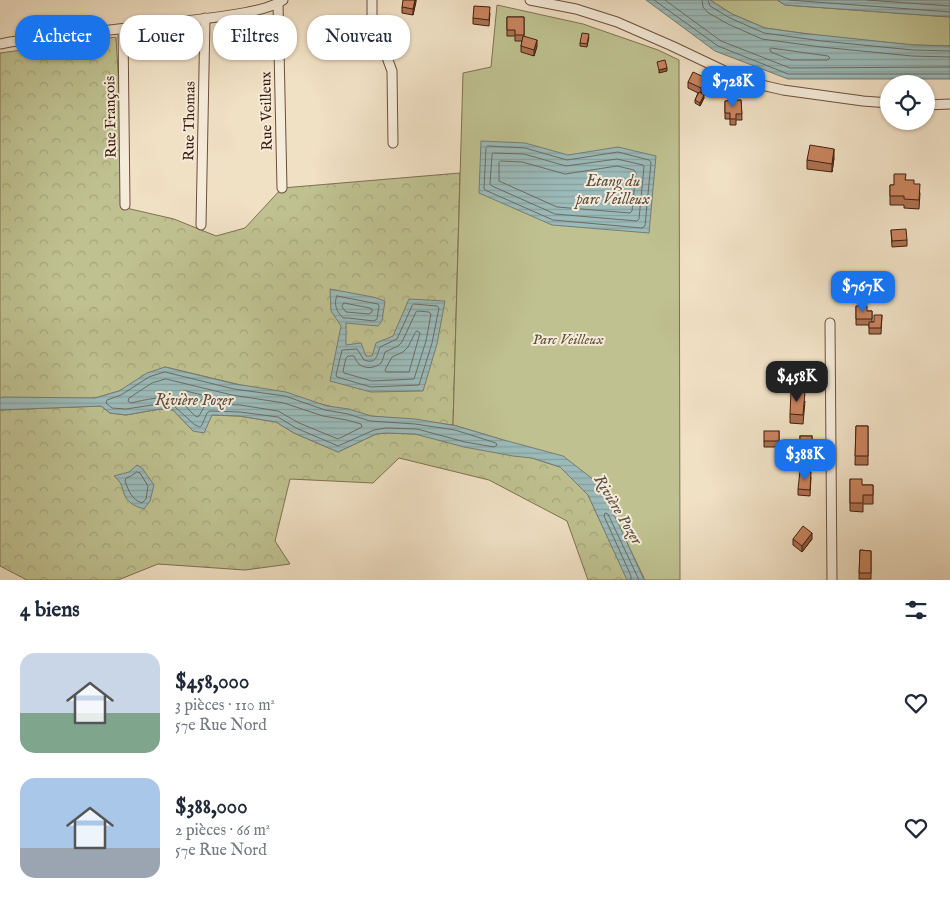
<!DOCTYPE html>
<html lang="fr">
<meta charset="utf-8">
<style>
:root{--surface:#fff;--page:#f2f2f3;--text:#1f2937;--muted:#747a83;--accent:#1a73e8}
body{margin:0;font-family:"IM FELL English",serif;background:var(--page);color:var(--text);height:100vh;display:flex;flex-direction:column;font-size:19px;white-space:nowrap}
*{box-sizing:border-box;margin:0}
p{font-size:16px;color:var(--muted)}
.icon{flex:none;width:28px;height:28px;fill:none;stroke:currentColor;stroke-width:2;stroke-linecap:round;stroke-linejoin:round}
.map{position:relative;height:580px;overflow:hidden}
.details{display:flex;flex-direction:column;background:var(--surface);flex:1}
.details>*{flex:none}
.hud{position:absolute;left:15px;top:15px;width:500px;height:45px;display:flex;gap:10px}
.fabs{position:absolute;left:880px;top:75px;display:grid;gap:10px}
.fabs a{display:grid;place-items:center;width:55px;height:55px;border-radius:50%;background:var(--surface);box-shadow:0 1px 4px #0004;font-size:25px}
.price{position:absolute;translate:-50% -42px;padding:0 11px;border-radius:10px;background:var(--accent);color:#fff;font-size:16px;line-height:32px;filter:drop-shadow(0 1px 2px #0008)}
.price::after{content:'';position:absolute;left:50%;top:30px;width:15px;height:11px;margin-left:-8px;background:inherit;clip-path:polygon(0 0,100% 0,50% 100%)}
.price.active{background:#222;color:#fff}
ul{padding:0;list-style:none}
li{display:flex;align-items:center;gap:15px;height:125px;padding:0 20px}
li span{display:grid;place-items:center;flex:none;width:140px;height:100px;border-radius:15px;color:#555}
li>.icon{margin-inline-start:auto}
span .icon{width:60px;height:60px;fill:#fffc;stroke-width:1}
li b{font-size:21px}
h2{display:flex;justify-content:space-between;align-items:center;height:60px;padding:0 20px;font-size:21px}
.tag{padding:0 18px;border-radius:20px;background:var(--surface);box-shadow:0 1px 4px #0004;font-size:18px;line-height:45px}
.tag.active{background:var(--accent);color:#fff}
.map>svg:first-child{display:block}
.forest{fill:url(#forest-crowns);stroke:#7f7050}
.park{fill:#bfc190;stroke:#7f7050}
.water{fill:url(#water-rules);stroke:#767c76}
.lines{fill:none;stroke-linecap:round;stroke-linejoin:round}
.shore{stroke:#6d6c64;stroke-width:1}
.street-casing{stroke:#6b4e3c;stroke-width:11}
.street{stroke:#f5ebd9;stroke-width:9}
.wall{fill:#ad7151;stroke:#3f1e0f}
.shaded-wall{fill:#8d5c42;stroke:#3f1e0f}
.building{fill:#c9835e;stroke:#3f1e0f}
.labels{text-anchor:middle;stroke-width:4;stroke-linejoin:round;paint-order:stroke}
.street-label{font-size:15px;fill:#3f1e0f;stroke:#f5ebd9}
.park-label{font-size:15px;font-style:italic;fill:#654f36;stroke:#f5ebd9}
.water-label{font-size:16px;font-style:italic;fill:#5b4d42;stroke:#f5ebd9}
</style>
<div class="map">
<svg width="950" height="580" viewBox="0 0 950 580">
<defs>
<pattern id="forest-crowns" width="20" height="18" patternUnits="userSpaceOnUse" patternTransform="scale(1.25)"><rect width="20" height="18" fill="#bfc190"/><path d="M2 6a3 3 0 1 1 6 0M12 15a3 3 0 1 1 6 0" fill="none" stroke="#a5a57b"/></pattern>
<pattern id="water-rules" width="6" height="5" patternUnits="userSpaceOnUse" patternTransform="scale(1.25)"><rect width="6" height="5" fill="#9bbbba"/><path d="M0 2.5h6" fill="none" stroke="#87a09f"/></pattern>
</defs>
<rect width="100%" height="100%" fill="#f0e0c4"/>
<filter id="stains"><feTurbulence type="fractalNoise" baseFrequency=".004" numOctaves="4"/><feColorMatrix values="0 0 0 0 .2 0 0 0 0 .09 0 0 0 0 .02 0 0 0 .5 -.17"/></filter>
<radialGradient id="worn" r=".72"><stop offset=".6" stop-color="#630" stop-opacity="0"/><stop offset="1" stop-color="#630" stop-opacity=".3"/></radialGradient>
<g class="forest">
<polygon points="116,37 126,208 174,219 216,236 245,228 282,188 460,173 453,425 371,416 165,367 119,391 95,398 0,399 0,53"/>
<polygon points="101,406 110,413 126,415 160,409 173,410 193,431 211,415 239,416 276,422 294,433 338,452 376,434 386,433 415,434 532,458 560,467 588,495 628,580 588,580 567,521 489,480 399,458 373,483 290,479 275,541 290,564 245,570 158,564 118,580 27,580 0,566 0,410"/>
</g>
<g class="park">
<polygon points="710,0 777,0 785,5 950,17 950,46 913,45 822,36 765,28 732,14"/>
<polygon points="497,5 583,24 658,50 679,60 680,580 645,580 598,483 500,439 453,425 463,73 491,67"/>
</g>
<g class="water">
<polygon points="646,0 710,0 732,14 765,28 801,33 913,45 950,46 950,79 788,79 715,51"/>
<polygon points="777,0 950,0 950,17 785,5"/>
<polygon points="481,141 525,143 568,155 618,147 656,156 649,233 552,225 479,193"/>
<polygon points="330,289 373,297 385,301 382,321 378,326 346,323 346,345 361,343 366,356 372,356 376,343 393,336 409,299 445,301 437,344 423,391 371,392 330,381 341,326 331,311"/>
<polygon points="165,367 235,384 286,392 327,406 349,409 371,416 415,419 457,426 500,439 563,456 598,483 620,527 644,580 627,580 588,495 560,467 532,458 513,456 464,447 415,434 386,433 376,434 338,452 294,433 276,422 239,416 212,415 204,433 193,431 173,410 160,409 126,415 110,413 101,406 0,410 0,398 3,397 95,398 119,391 147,373"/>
<path d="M137,465L142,468L154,485L150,501L144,509C137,507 130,504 126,498C121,489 124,484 114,476L129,472Z"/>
</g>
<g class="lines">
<g class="shore">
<polyline points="654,0 718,46 788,74 950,74"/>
<polyline points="665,0 721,41 790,68 950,67"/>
<polyline points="702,0 703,7 707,12 728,24 762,39 821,47 912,56 950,57"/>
<polyline points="708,0 710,6 730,18 764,33 822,41 913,50 950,51"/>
<polyline points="789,0 950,12"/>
<polyline points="867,0 950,6"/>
<polygon points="771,48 828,56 830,58 827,60 791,60 771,52 770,50"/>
<polygon points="488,146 525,148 567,160 618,152 649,160 651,162 645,226 642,228 553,220 485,190 484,188 486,148"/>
<polygon points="493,153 524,154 566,166 617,159 643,165 644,167 639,219 637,221 555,214 492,186 490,184 492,155"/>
<polygon points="501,161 522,162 565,174 617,166 634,170 636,173 632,211 630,213 557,207 499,181 499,163"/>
<path d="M337,296L378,304L379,306L377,319L374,321L348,318H343C337,312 333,304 337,296Z"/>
<polygon points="344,303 370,308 372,309 372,312 369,314 346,312 342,307"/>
<path d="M414,304L437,306L439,308L432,343L419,385L371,387L337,377L336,375L342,350L357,349L364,360C377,364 376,357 380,347L397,339L412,306Z"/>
<path d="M418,311L429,312L431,314L426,341L414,379L372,381L344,373L343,371L346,358L348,356H354C355,358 357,362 358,363C363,369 375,369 381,363C383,360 384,355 385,352L398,346L402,342L416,312Z"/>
<polygon points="417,331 420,333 409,372 386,372 385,370 392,357 403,352 408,347 415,333"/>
<polygon points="165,372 234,389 285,396 325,410 348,414 370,421 415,424 455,430 496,443 497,445 494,447 465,442 417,429 386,428 374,430 338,446 296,428 278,417 240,412 210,411 207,413 202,425 200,427 195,425 174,406 159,404 126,409 112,408 106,403 107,400 121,395 149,377"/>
<path d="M166,379L232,395L284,403L323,416L347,420L361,424L362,427L338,439L299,423L278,411L240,405L211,404L204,407L199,416L197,417C190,413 186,404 179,401C167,394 144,400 131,403L128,401L129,398L152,383Z"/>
<polygon points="186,391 202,395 204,398 196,404 194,405 183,394 183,392"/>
<path d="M137,472L140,473L148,486L146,499L142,503C131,499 129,491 125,481L126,478L131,476Z"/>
<polyline points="631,580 631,576 604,516 605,513 608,514 639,580"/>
</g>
<defs>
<g id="street">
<polyline points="372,0 372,17 392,71 393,143"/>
<polyline points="530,0 576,9 617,22 672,46 731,74 757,84 783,90 863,101 889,103"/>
<polyline points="278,3 282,188"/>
<polyline points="123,29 125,205"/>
<path d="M0,44L10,42C68,35 127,28 185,21C208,18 266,13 283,0"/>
<polyline points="926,105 950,104"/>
<polyline points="201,225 205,18"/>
<polyline points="830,323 832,580"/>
</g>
</defs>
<use href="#street" class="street-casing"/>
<use href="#street" class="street"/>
</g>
<g class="wall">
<polygon points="416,0 413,15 402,13 402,7"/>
<polygon points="490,13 489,26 473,24 473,18"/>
<polygon points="507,17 524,17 524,36 537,46 534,56 521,52 521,46 522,41 515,41 515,36 507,36"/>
<polygon points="589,37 587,47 580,46 580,43"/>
<polygon points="688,82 706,84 701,93 704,98 700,106 695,103 695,100 698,93 688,88"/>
<polygon points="741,100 742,120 736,120 736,125 730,125 730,119 725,119 725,101"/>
<polygon points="834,158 832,172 807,169 807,160"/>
<polygon points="906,180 914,184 920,193 919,209 904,208 904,205 890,205 890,185 894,185"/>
<polygon points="891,230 907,240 907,246 892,247"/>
<polygon points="856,306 867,311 872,311 872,322 874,322 882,315 881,334 869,334 869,325 856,325"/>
<polygon points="805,401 803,424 790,423 790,414"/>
<polygon points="856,426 868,426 868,465 855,465"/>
<polygon points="779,431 779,447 764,447 764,441"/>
<rect x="800" y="436" width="12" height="27"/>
<polygon points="811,477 810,496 798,495 798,489"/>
<polygon points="850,479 862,485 873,485 873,504 863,504 863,512 850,511"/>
<polygon points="793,539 812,539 802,552 793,545"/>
<polygon points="860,550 871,551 871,579 859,579"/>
</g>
<g class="shaded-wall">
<polygon points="415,0 416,0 416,2 413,15 413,9"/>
<polygon points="537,40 537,46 534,56 534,50"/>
<polygon points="667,68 667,71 659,73 659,70"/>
<polygon points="706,78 706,84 701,94 701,88"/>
<polygon points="704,95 704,98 700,106 700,103"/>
<polygon points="834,149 834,158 832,172 832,164"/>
<polygon points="812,533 812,539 802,552 802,546"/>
</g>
<g class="building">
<polygon points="403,0 415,0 413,9 402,7"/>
<polygon points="474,6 490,7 489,20 473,18"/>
<polygon points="507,17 524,17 524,35 515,35 515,30 507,30"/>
<polygon points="582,33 589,34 587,44 580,43"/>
<polygon points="523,36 537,40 534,50 521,46"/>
<polygon points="665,60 667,68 659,70 657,62"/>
<polygon points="693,72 706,78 701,88 688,82"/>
<polygon points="699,92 704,95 700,103 695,100"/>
<polygon points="741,100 742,114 736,114 736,119 730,119 730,113 725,113 725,101"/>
<polygon points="810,145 834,149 832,164 807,160"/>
<polygon points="894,174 906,174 905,180 914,180 914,184 920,184 919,200 904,199 904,196 890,196 890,185 894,185"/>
<polygon points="906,229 907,240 892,241 891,230"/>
<polygon points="856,306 867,306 867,311 872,311 872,319 856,319"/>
<polygon points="874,315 882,315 881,328 869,328 869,322 874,322"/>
<polygon points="791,391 805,392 803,415 790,414"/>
<polygon points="856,426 868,426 868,456 855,456"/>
<rect x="764" y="431" width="15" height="10"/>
<rect x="800" y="436" width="12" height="21"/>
<polygon points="800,471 811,472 810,490 798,489"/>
<polygon points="850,479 862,479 862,485 873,485 873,495 863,495 863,503 850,503"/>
<polygon points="803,526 812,533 802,546 793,539"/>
<polygon points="860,550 871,551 871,573 859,573"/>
</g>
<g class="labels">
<g class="street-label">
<text transform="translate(266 111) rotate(-91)" y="5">Rue Veilleux</text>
<text transform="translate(110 117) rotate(-91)" y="5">Rue François</text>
<text transform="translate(189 121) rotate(-89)" y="5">Rue Thomas</text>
</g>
<g class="park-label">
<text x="568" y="344">Parc Veilleux</text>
</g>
<g class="water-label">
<text x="613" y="186">Etang du<tspan x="613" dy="18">parc Veilleux</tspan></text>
<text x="194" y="405">Rivière Pozer</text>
<text transform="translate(619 509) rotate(59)" y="6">Rivière Pozer</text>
</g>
</g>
<rect width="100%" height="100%" filter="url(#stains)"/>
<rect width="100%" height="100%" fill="url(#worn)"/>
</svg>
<div class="fabs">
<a><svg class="icon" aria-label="locate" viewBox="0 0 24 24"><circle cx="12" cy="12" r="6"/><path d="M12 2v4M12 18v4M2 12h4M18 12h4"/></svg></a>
</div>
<b class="price" style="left:733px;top:108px">$728K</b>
<b class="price" style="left:863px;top:313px">$767K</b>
<b class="price active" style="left:797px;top:403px">$458K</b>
<b class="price" style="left:805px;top:481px">$388K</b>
<div class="hud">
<a class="tag active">Acheter</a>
<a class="tag">Louer</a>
<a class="tag">Filtres</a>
<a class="tag">Nouveau</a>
</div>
</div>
<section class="details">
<h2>4 biens<svg class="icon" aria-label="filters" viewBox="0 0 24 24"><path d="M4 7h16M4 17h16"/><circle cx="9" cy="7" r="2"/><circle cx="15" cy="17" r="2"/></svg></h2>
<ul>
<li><span style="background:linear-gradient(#c9d6e8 60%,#7fa58c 0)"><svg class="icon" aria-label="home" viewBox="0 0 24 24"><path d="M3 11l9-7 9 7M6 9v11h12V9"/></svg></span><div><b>$458,000</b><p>3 pièces · 110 m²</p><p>57e Rue Nord</p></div><svg class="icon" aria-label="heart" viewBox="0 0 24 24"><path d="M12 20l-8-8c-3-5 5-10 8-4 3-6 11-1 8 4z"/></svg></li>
<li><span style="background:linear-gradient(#a9c7e8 70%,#9aa5b1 0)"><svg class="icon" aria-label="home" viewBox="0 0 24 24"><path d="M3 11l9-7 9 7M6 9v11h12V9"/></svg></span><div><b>$388,000</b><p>2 pièces · 66 m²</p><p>57e Rue Nord</p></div><svg class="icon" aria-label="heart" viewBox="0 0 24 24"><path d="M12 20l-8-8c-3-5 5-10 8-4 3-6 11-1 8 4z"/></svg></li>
</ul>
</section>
